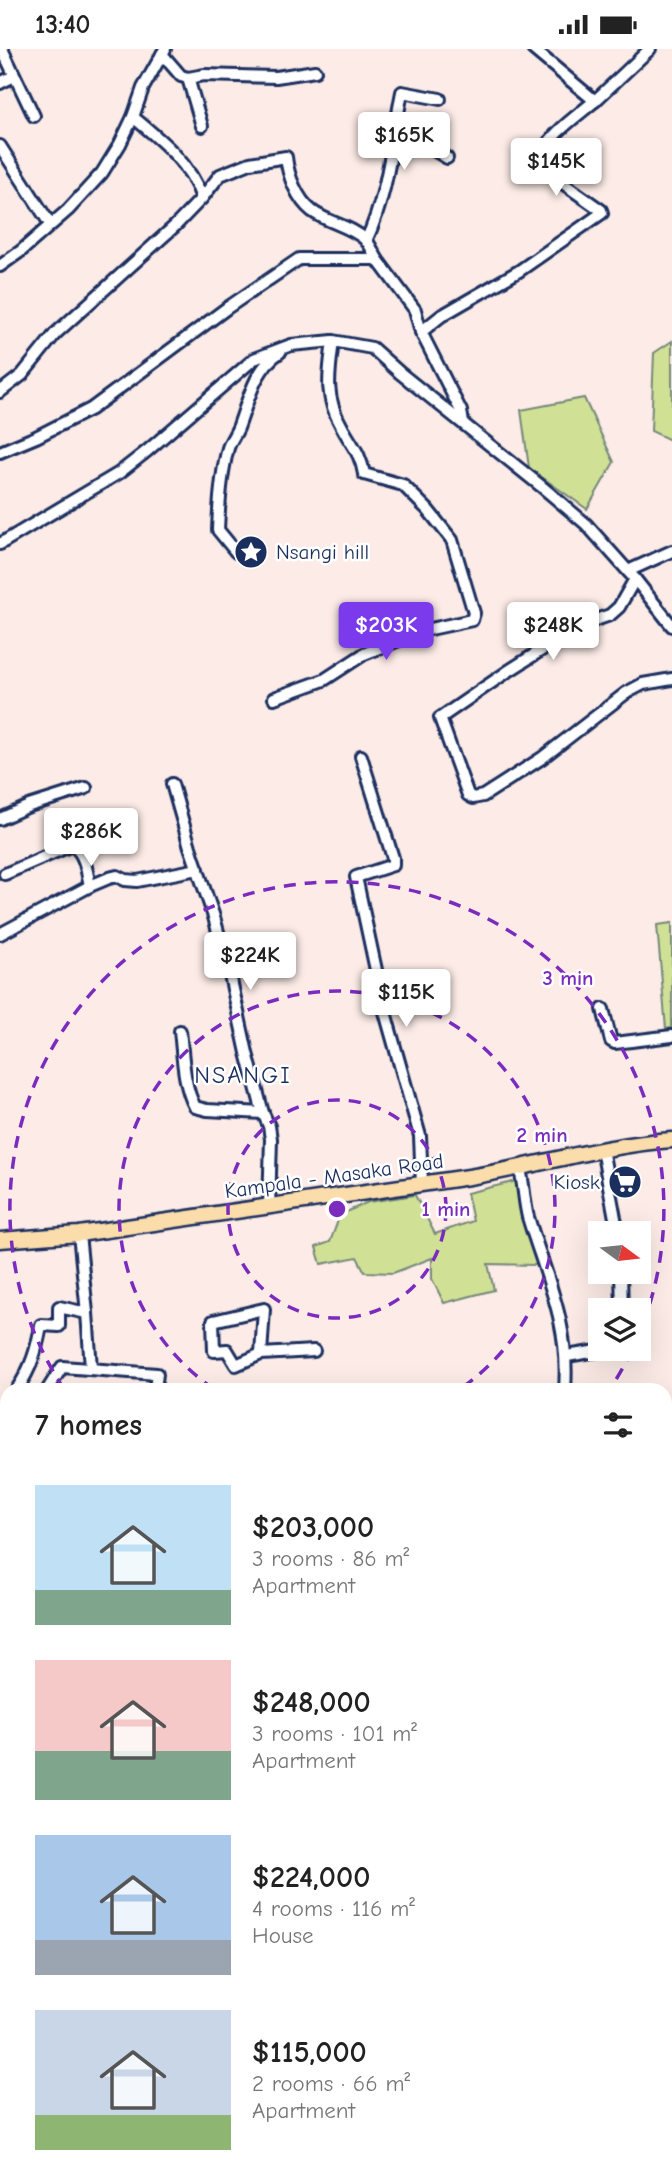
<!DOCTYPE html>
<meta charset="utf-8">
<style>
:root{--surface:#fff;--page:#f2f2f2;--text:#222;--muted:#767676;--accent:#7c3aed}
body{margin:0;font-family:"Comic Neue",sans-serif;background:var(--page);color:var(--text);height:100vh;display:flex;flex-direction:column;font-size:26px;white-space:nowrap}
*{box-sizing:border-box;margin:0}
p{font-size:23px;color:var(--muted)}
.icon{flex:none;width:38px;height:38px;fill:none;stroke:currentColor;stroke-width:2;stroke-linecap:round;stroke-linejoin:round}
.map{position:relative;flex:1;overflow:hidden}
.panel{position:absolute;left:0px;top:1334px;width:672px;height:800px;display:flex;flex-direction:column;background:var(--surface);border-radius:21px 21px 0 0;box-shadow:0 7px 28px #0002}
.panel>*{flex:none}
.needle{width:46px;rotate:105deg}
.tools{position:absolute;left:588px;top:1172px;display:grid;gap:14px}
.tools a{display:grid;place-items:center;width:63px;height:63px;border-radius:0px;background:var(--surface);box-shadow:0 7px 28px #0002;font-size:35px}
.price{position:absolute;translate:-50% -60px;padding:0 16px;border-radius:7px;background:#fff;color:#222;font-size:23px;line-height:46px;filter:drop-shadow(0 2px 4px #0008)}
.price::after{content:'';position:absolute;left:50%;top:42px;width:21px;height:16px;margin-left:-10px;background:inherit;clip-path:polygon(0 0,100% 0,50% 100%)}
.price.active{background:var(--accent);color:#fff}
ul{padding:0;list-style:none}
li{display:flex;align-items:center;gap:21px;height:175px;padding:0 35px}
li span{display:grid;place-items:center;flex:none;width:196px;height:140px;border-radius:0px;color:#555}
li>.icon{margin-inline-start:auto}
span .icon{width:84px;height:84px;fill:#fffc;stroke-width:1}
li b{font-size:30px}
h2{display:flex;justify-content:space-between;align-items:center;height:84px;padding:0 35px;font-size:30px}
.status{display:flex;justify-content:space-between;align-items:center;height:49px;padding:0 35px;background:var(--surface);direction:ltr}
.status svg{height:19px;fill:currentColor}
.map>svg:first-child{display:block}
.green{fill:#d0e196;stroke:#76887a;stroke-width:2}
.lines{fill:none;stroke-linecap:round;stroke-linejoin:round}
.minor-casing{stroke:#1b2f5e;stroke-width:16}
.major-casing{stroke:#1b2f5e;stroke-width:19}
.minor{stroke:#fff;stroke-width:10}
.major{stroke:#fbddab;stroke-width:14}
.ring{fill:none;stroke:#7b2cbf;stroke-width:3.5;stroke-dasharray:12 9}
.labels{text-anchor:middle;stroke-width:5;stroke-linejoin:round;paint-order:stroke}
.poi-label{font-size:21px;fill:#1b2f5e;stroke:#fff;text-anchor:start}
.street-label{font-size:21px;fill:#1b2f5e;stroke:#fff}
.quarter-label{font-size:24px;letter-spacing:2px;fill:#1b2f5e;stroke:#fff}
.centre{fill:#7b2cbf;stroke:#fff;stroke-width:3.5}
.ring-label{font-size:21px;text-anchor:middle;font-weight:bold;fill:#7b2cbf;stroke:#fff;stroke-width:5;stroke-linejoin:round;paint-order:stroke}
</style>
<div class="status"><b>13:40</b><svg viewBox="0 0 49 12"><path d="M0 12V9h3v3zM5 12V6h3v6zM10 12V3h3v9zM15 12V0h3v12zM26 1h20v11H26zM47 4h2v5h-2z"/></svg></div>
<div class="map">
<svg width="672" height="2133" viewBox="0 0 672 2133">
<rect width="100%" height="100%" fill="#fcebe6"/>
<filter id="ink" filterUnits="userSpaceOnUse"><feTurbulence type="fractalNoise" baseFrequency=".0143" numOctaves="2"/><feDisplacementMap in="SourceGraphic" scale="14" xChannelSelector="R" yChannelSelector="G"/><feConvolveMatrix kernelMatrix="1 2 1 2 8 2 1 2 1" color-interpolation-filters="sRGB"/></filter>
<g filter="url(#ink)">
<g class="green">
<polygon points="672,292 672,392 651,382 654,304"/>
<polygon points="584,349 614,413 587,460 529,419 521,361"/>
<polygon points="672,874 672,979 666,980 657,876"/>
<polygon points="521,1131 535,1185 536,1216 488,1215 494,1241 444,1254 432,1230 432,1209 393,1224 365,1223 357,1208 321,1215 316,1198 330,1193 340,1166 368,1153 415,1146 435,1185 473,1172 467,1144"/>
</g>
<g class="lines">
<defs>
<g id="minor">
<polyline points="2,0 34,67"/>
<polyline points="533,0 595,52"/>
<polyline points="162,5 181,27 188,29 204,26 276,28 315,22"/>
<polyline points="188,29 202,77"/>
<polyline points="0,34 14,27"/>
<path d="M133,68C161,91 190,114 202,149L220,126L250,114L286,108C288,127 297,150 312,162C328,174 351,177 366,191C370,196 374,204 377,210"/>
<polyline points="394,84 427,97 447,109"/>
<polyline points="0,97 50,175"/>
<path d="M366,192C388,145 392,93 402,43L440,50"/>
<polyline points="0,217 21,202 68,161 102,124 120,95 133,68 143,39 165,0"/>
<path d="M421,283L441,267L519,222L602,164L601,161L547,123L540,108C551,83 578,67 598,49C615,33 633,16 650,0"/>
<polyline points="0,343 22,326 55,285 176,176 202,149"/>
<polyline points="0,403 36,388 91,360 227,259 299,210 377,210 415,261 421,283 461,362 463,374"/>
<polyline points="0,495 119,424 147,402 254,310 291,296 333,292 372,299 400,324 541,437 586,475 635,530 672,577"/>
<path d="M236,503L218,481C219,454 221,425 228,399C230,392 235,386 238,379C248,353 254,320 280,303"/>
<polyline points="628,522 672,502"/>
<polyline points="635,530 619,558 610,566 581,576 507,623 440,669 468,746 473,749 483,747 542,709 626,644 643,635 672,630"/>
<path d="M274,649L324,631L364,605L421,582L472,571L474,564L452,491L428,461L403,436L364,425C360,402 351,396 341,376C324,347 329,324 333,292"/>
<polyline points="361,707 393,809 393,816 356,828 385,963 420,1087 422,1135"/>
<polyline points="172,735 190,798 214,868 231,931 247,1004 263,1064 269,1077 271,1090 269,1158"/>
<polyline points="0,770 29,757 86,739"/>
<path d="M5,825L72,796C85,803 87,823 90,837"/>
<polyline points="0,885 90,837 109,829 117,827 125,831 137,832 198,820"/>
<polyline points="603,960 611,992 615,994 672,987"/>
<path d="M180,982C183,1006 183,1036 195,1058L207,1061L263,1064"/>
<polyline points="602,1100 618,1185"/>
<path d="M520,1120C524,1136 524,1152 528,1168C546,1228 570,1275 565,1340"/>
<polyline points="79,1185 87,1264"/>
<polyline points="621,1223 622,1262"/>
<polyline points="261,1305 264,1260 213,1272 214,1302 227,1301 236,1316 261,1305 314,1302"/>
<polyline points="567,1307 609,1300"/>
<path d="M17,1340C31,1320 37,1300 41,1276L59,1277V1258L87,1264L91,1319"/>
<polyline points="48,1340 62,1318 157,1325 155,1340"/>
<polyline points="0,1360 7,1363"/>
<polyline points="0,1377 7,1428"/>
<polyline points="0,1471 7,1469"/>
<polyline points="665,1551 671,1544 672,1540"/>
<polyline points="0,1603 7,1602"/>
<polyline points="0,1878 7,1875"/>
<polyline points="0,1951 7,1959"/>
<polyline points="665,1954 672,1950"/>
<polyline points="665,2046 672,2046"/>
<polyline points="0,2085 7,2094"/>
<polyline points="361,2126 366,2133"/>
<polyline points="404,2126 408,2133"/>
<polyline points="457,2126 459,2133"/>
<polyline points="0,2130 7,2120"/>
<polyline points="101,2133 102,2126"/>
</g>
<path id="major" d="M0,1191L79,1185L469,1128C537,1117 603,1096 672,1091"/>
</defs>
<use href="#minor" class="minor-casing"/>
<use href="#major" class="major-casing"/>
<use href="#minor" class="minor"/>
<use href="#major" class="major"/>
</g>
</g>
<g class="ring">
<circle cx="337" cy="1160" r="109"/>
<path d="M214 1340A218 218 0 1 1 460 1340"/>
<path d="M632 1301A327 327 0 0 1 610 1340M64 1340A327 327 0 1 1 639 1285"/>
</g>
<defs>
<symbol id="sight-disc" viewBox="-11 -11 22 22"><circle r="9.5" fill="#1b2f5e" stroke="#fff"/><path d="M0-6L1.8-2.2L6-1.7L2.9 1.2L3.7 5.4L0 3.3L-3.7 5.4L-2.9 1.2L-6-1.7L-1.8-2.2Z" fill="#fff"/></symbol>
<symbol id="supermarket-disc" viewBox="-11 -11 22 22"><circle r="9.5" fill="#1b2f5e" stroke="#fff"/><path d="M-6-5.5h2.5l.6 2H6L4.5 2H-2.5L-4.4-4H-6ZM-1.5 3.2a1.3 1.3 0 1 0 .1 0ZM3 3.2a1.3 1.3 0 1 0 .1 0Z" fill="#fff"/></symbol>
</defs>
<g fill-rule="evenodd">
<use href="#sight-disc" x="232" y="484" width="38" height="38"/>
<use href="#supermarket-disc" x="606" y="1114" width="38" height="38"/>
</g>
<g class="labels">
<g class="poi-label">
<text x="276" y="510">Nsangi hill</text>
<text x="600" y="1140" text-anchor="end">Kiosk</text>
</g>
<g class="street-label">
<text transform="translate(334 1127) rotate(-8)" y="7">Kampala - Masaka Road</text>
</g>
<g class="quarter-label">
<text x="243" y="1034">NSANGI</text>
</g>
</g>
<circle cx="337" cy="1160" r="10" class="centre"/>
<g class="ring-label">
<text x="568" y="936">3 min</text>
<text x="542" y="1093">2 min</text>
<text x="446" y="1167">1 min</text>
</g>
</svg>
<div class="tools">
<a><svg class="needle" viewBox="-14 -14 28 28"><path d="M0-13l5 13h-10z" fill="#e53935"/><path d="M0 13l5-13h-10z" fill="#767676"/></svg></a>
<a><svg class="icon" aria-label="layers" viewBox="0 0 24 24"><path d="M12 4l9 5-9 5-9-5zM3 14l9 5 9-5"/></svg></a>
</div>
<b class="price" style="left:404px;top:123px">$165K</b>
<b class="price" style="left:556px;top:149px">$145K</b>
<b class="price active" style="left:386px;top:613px">$203K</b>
<b class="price" style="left:553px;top:613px">$248K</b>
<b class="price" style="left:91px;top:819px">$286K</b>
<b class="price" style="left:250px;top:943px">$224K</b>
<b class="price" style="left:406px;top:980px">$115K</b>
<section class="panel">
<h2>7 homes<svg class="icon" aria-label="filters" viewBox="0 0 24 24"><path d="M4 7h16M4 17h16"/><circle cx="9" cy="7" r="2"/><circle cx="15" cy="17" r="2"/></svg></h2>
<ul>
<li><span style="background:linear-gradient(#bfe0f5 75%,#7fa58c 0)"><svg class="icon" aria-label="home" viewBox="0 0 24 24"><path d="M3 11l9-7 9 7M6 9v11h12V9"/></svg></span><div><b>$203,000</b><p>3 rooms · 86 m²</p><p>Apartment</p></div></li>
<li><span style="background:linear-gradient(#f6c9c9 65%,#7fa58c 0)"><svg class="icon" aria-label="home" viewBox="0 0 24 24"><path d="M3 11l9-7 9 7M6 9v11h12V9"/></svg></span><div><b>$248,000</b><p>3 rooms · 101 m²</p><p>Apartment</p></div></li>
<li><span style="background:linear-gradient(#a9c7e8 75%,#9aa5b1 0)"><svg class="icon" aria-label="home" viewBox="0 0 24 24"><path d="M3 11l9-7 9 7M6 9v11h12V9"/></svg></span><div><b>$224,000</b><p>4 rooms · 116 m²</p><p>House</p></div></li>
<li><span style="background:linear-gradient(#c9d6e8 75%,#8fb573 0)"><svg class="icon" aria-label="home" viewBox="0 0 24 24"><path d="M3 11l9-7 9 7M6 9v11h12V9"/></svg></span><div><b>$115,000</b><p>2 rooms · 66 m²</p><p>Apartment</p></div></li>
</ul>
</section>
</div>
